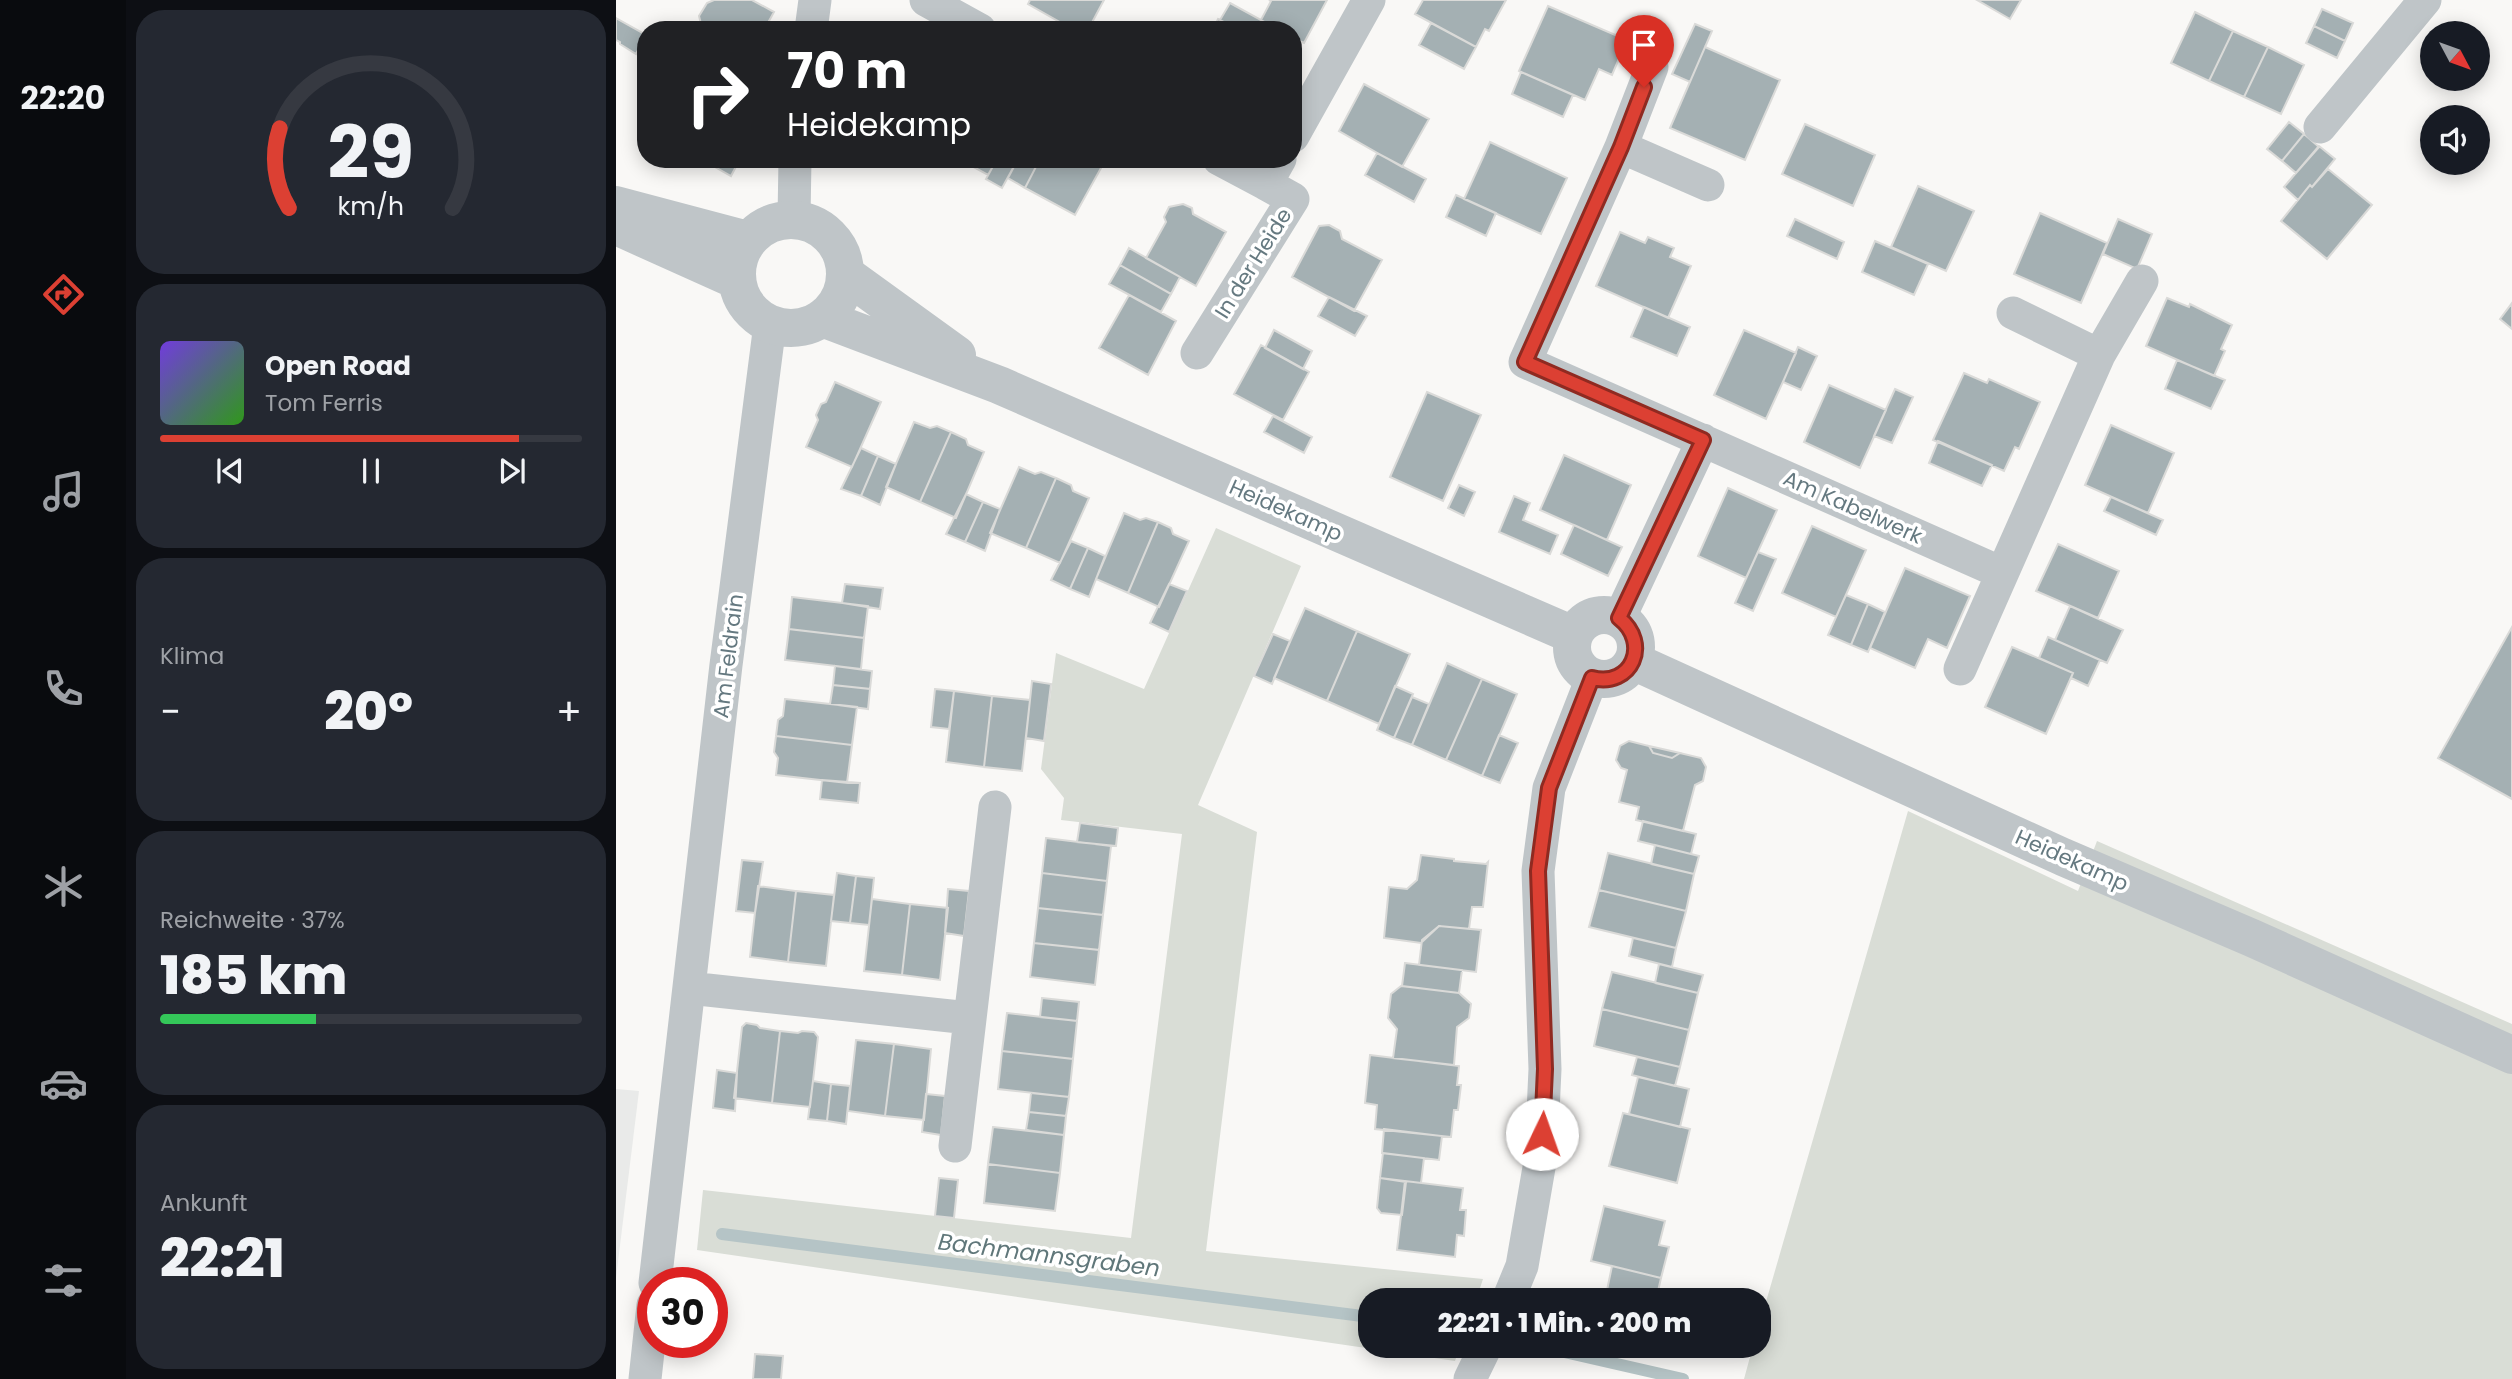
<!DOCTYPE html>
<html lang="de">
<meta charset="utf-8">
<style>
body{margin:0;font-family:Poppins,sans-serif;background:#242831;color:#f1f3f6;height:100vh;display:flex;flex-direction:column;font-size:26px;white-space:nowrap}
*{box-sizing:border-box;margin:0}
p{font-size:23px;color:#9ea1a6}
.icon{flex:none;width:38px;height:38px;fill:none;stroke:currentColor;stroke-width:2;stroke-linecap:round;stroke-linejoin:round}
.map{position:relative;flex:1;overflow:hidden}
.panel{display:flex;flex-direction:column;gap:10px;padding:10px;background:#0d0f14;width:490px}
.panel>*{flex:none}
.top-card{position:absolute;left:21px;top:21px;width:665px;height:147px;border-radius:28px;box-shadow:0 4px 18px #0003;background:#202124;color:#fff;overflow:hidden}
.needle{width:46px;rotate:131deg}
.buttons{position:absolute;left:1804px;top:21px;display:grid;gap:14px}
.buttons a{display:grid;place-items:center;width:70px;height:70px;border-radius:50%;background:#171b24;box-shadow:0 4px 18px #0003;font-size:35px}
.speed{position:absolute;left:21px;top:1267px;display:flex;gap:14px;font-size:35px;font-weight:700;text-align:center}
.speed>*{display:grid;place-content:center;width:91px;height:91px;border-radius:50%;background:#171b24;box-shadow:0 4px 18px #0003;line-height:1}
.speed .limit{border:10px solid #d22;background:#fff;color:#111}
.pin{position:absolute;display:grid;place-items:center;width:60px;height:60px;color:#fff;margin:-72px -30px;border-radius:50% 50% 50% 0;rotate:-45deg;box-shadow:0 0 7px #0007}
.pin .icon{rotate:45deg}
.me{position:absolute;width:77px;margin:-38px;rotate:3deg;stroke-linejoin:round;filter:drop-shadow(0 0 5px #0008)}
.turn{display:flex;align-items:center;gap:24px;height:147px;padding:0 35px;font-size:32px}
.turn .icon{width:91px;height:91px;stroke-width:2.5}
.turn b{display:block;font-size:49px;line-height:60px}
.big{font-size:52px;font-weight:800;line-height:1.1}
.panel .tile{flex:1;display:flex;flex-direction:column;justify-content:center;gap:10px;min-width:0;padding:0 24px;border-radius:28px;background:#242831}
.panel .dial{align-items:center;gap:0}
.dial svg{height:182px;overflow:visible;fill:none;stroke:#363941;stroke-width:7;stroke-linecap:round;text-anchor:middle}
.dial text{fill:#f1f3f6;stroke:none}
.song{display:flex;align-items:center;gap:21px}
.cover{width:84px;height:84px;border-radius:10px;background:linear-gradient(135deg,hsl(260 70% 55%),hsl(110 70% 35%))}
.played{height:7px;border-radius:4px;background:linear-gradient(90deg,#dc4033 85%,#363941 85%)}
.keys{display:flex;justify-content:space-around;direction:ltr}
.heat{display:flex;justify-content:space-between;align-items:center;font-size:38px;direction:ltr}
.charge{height:10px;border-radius:5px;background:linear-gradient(90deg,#34c759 37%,#363941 0)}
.trip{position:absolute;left:742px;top:1288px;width:413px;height:70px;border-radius:28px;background:#171b24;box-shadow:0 4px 18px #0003;font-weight:800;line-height:70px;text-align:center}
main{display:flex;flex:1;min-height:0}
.menu{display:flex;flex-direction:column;width:126px;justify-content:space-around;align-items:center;background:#090b0e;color:#9ea1a6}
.menu .icon{width:49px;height:49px}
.menu .on{color:#dc4033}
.menu b{font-size:32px;color:#f1f3f6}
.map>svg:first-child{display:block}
</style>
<main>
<nav class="menu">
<b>22:20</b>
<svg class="icon on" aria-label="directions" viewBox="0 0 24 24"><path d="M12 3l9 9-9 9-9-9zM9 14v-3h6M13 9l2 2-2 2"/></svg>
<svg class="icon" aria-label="music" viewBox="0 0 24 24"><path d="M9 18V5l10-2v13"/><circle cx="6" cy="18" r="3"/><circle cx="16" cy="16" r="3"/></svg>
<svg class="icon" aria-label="phone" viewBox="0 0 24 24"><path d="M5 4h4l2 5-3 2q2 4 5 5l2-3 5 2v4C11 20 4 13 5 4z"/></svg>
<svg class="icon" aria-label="climate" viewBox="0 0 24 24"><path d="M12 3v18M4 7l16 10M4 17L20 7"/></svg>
<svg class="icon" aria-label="car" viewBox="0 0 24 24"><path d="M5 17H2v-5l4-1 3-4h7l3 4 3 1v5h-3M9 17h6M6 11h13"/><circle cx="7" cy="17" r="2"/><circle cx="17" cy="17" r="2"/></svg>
<svg class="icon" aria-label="filters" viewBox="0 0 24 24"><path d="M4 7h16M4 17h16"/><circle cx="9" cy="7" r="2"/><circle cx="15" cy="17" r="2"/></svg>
</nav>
<section class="panel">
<div class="tile dial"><svg viewBox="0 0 100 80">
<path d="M14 69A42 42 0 1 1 86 69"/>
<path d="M14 69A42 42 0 0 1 10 34" stroke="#dc4033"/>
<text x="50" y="56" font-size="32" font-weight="700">29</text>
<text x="50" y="72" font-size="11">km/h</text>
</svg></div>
<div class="tile">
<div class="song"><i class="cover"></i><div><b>Open Road</b><p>Tom Ferris</p></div></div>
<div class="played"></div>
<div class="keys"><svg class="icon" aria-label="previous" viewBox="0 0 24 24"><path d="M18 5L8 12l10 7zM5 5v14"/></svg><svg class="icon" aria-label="pause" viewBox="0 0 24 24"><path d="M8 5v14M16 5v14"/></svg><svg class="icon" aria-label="next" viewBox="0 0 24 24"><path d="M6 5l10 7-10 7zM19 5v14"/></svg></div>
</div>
<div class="tile"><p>Klima</p>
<div class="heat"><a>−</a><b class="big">20°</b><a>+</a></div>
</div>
<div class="tile"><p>Reichweite · 37%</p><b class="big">185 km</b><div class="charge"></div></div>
<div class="tile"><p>Ankunft</p><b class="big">22:21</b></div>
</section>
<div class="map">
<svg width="1896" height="1379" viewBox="0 0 1896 1379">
<rect width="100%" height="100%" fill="#f9f8f6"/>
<path fill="#e9eae9" d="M0,1089l23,2 -23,187z"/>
<path fill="#d9ddd6" d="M600,528l85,38 -103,239 59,27 -51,419 277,28 -7,21h-106v46h90l-5,15 -758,-111 6,-60 428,48 51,-404 -121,-14 3,-22 -23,-29 15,-116 88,36z
M1292,811l170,80 19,-50 415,183v355h-768l9,-33h6v-20z"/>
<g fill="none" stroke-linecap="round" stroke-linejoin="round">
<path stroke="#b5c4c6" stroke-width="12" d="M106,1234l648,83
M922,1346l145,33"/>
</g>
<path fill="#a4b0b3" stroke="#dadad8" stroke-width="2" d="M98,0h38l22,12 -10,18h-66l3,-6 -2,-8 8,-13z
M414,0h74l-16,30h-14l-46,-26z
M653,0h58l-23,43 -11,-5v-8h-14l-18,-10 10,-19z
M807,0h83l-17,31 -4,-2 -9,18 -61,-33z
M1361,0h44l-11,19z
M614,3l49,27h-41l-18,-10z
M932,6l79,34 -15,35 -13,-6 -14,31 -66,-29z
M1706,9l31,14 -8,18 -31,-15z
M1579,12l38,19 -24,50 -38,-18z
M0,18l30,17 -10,19 -16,-10v-2l-4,-2z
M602,19l2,1 18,10h-25z
M815,23l45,24 -12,22 -45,-24z
M1079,24l17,7 -22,51 -18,-8z
M1698,26l31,15 -8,17 -31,-15z
M1617,31l35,16 -24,50 -35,-16z
M1089,47l75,33 -35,80 -75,-32z
M1652,47l36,18 -23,49 -37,-17z
M905,72l52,23 -10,22 -51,-23z
M748,84l65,35 -27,48 -63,-36z
M1673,122l15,12 -22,27 -15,-12z
M1189,124l70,31 -22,51 -71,-32z
M1688,134l15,13 -23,26 -14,-12z
M874,142l77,36 -26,56 -77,-35z
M1703,146l16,13 -23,28 -2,-2 -12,15 -14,-13z
M761,153l49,26 -12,23 -49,-27z
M85,159h39l-9,17z
M343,159h38l-9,16z
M381,159h21l-16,29 -16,-9z
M402,159h22l-15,29 -17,-10z
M424,159h66l-31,56 -50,-27z
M1712,169l44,36 -45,54 -46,-38 29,-36 2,2z
M1302,186l56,25 -28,60 -55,-24z
M840,195l40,18 -10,23 -40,-19z
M567,204l9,4 1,6 33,18 -30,54 -50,-28 20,-36 -2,-5 5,-10z
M1424,213l67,30 -26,60 -67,-29z
M1179,219l49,23 -7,17 -50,-23z
M1502,219l34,15 -15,35 -34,-15z
M713,225l11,6 2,8 40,21 -28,51 -62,-34 27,-51z
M1004,232l25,11 3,-6 26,11 -4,9 21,9 -23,52 -72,-32z
M1259,241l53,23 -14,31 -52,-23z
M513,248l51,29 -9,17 -51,-29z
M504,265l51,29 -10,18 -52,-28z
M513,295l47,26 -28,54 -49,-27z
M713,297l38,19 -12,20 -37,-20z
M1551,298l22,9 1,-3 42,21 -11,24 4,2 -11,25 -68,-30z
M1896,303v26l-12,-10z
M1028,307l46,20 -13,29 -46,-19z
M658,330l38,21 -9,18 -38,-21z
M1128,330l52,23 -30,66 -52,-24z
M645,345l48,27 -26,48 -49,-26z
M1182,347l19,9 -16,34 -18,-8z
M1561,360l48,20 -14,29 -46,-20z
M1348,373l23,10 2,-4 51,23 -21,47 -4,-2 -11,24 -71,-31z
M219,382l46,20 -29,65 -46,-20 12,-27 -2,-5 5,-11 5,-2z
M1213,385l57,25 -26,58 -56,-26z
M1279,389l18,8 -21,46 -18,-7z
M811,392l54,23 -38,86 -53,-24z
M657,416l39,21 -8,16 -40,-21z
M298,422l16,6 7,-2 14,6 -31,70 -34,-15z
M1495,425l63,28 -26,60 -63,-28z
M335,432l15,7 2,6 16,7 -28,66 -36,-16z
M1322,441l54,24 -10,21 -53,-23z
M245,448l17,8 -17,40 -20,-7z
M948,455l67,30 -24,55 -67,-30z
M262,456l18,8 -16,41 -19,-9z
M403,467l16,7 6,-2 15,6 -30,70 -36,-15z
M440,478l15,7 2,6 16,7 -29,65 -34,-15z
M843,485l16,7 -11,24 -16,-8z
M1112,488l49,22 -31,68 -48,-22z
M350,494l17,8 -18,40 -19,-8z
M898,496l16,7 -7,17 35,15 -8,19 -51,-22z
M1495,497l52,23 -7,15 -52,-24z
M367,502l17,7 -15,42 -20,-9z
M508,513l16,7 6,-2 12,4 -30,71 -32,-14z
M542,522l13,6 2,6 16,7 -30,66 -31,-14z
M958,525l48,22 -14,29 -47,-22z
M1196,526l54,24 -30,67 -54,-24z
M455,541l17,7 -18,41 -19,-9z
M1442,544l61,27 -21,47 -62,-27z
M472,548l17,8 -16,41 -19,-8z
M1142,552l18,7 -23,52 -18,-8z
M1289,568l65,28 -23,52 -19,-9 -13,29 -45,-20z
M229,584l38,4 -3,21 -38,-6z
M553,584l18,7 -18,41 -19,-9z
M1230,595l22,9 -17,41 -23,-10z
M176,597l76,9 -4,32 -75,-9z
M1252,604l17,8 -17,40 -17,-7z
M1454,606l53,24 -16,33 -52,-23z
M689,608l52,23 -30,70 -53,-23z
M1896,627v172l-74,-41z
M173,629l75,9 -3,31 -76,-9z
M741,631l53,23 -31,70 -52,-23z
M657,634l17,7 -18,43 -18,-8z
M1432,637l52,23 -12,26 -17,-8 2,-5 -34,-15z
M1396,647l61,26 -27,61 -61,-27z
M831,663l35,16 -36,81 -34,-15z
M219,666l37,5 -2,18 -37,-4z
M866,679l35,15 -35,82 -36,-16z
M416,681l19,3 -7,57 -18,-3z
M217,685l37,4 -2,20 -38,-5z
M779,686l18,8 -19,44 -17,-8z
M319,689l19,2 -5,38 -18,-2z
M338,691l38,5 -8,71 -38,-5z
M376,696l38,4 -8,71 -38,-4z
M796,697l17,7 -17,41 -18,-7z
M169,699l72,8 -5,38 -76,-9 2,-16 5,-4z
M883,735l19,8 -18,40 -18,-7z
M160,736l76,9 -5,38 -71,-8 2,-17 -4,-6z
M1013,741l20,5 4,7 19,5 8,-5 21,5 5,9 -3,14 -8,4 -12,46 -47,-11 3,-13 -20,-5 8,-32 -6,-2 -5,-8 4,-14z
M1033,746l31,7 -8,5 -19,-5z
M206,780l38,3 -2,20 -38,-4z
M1027,821l53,13 -5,20 -53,-13z
M464,823l38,5 -2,18 -39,-4z
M430,838l65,8 -4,35 -65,-8z
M1039,845l44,11 -5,18 -43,-10z
M992,853l86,21 -8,37 -87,-21z
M805,855l33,4v2l32,3 2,-2 -5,45h-11l-3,22 -30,-3 -18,17 -37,-5 5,-51 18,2 10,-9z
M126,860l21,2 -8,51 -19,-2z
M221,873l19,3 -6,47 -19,-2z
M426,873l65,8 -4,34 -65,-7z
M240,876l18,2 -5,47 -19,-2z
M142,886l38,5 -8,71 -38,-5z
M332,889l21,2 -5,45 -19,-3z
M983,890l87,21 -10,37 -87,-21z
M180,891l38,4 -8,71 -38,-4z
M256,899l38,5 -8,71 -38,-4z
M294,904l38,4 -8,72 -38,-5z
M422,908l65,7 -4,35 -65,-7z
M823,926l42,4 -5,42 -57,-7 3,-25z
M1017,938l43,10 -4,19 -43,-11z
M418,943l65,7 -4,35 -65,-8z
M789,963l57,7 -3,23 -57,-7z
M1043,964l44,11 -5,18 -43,-10z
M996,972l86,21 -9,37 -87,-21z
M785,986l58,7 12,11 -2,14 -12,9 -3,38 -61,-7 4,-29 -9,-11 3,-24z
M426,998l37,4 -2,19 -37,-4z
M986,1009l87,21 -9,37 -86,-21z
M391,1013l70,8 -4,38 -71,-8z
M130,1023l11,2 3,3 20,3 -8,72 -38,-5 8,-71z
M164,1031l18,2 4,-2 12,1 4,5 -8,70 -38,-4z
M240,1040l38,4 -9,72 -37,-5z
M278,1044l37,5 -7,71 -39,-4z
M386,1051l71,8 -4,38 -71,-8z
M754,1055l89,11 -2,19h4l-3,25h-4l-3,27 -76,-8 2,-24 -12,-2z
M1021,1057l43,10 -5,19 -43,-11z
M101,1070l20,3 -2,38 -22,-3z
M1022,1077l51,12 -9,38 -51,-13z
M197,1081l18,3 -4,37 -19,-2z
M215,1084l19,2 -4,38 -19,-3z
M415,1093l38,4 -3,19 -37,-4z
M310,1094l19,2 -4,39 -19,-3z
M413,1112l37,4 -2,19 -38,-5z
M1007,1113l67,16 -13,54 -68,-17z
M377,1127l71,8 -4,38 -72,-9z
M768,1129l58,7 -3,24 -57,-7z
M767,1153l41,5 -3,25 -41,-5z
M372,1164l72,9 -5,38 -71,-8z
M323,1178l19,2 -4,38 -19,-2z
M764,1178l26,4 -4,33 -21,-2 -4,-5z
M789,1181l58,7 -3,22h6l-2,26 -7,-1 -2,22 -58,-7z
M988,1206l61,15 -6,24 10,2 -8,31 -70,-17z
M996,1266l49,12 -5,22h-51z
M139,1354l28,2 -2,23h-28z"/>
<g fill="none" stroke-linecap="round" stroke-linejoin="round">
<path stroke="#bfc5c8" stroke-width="33" d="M310,0l54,30
M195,30l4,-30
M1036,67l-31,80 -96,215 477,211
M1704,127l105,-127
M677,136l76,-136
M1005,147l87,38
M603,159l47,25
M178,218l1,-59
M1397,313l86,42
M581,353l96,-154 -27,-15 14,-25
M1003,619l84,-179
M1344,669l139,-314 43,-74
M73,988l280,30
M339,1146l40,-339
M39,1283l71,-618 44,-341
M892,1300l14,-34 19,-110 4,-87 -7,-198 11,-83 43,-110
M29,1379l8,-74
M854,1379l16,-33"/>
<path stroke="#bfc5c8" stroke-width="38" d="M0,205l132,35
M121 274a54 54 0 1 1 108 0a54 54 0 1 1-108 0Z
M0,226l120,54
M229,274l112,81
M206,318l177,67 574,250
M956 647a32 32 0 1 1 64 0a32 32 0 1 1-64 0Z
M1017,661l430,196 189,81 260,117"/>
</g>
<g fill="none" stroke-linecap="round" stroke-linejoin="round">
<defs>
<path id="route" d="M926,1134l3,-65 -7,-198 11,-83 43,-110c40,10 59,-35 27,-60l84,-178 -178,-78 96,-215 23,-60"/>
</defs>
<use href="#route" stroke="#8f2a21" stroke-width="18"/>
<use href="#route" stroke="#dc4033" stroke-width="12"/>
</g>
<g text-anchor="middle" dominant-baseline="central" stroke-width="7" stroke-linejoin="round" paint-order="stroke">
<g font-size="21" fill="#657980" stroke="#fff">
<text transform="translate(637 263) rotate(-58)">In der Heide</text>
<text transform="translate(1237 507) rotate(24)">Am Kabelwerk</text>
<text transform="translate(670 510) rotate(24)">Heidekamp</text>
<text transform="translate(112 656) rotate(-83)">Am Feldrain</text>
<text transform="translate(1456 860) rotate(24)">Heidekamp</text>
</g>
<g font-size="23" font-style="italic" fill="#60777a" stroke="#fff">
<text transform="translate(433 1255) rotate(7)">Bachmannsgraben</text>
</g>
</g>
</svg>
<div class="buttons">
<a><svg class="needle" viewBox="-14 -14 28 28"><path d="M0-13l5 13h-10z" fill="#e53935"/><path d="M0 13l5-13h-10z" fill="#9ea1a6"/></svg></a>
<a><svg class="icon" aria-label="sound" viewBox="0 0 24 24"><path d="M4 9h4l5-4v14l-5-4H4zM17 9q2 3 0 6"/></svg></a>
</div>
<div class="speed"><div class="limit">30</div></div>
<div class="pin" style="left:1028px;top:87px;background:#d93025"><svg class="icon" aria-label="arrive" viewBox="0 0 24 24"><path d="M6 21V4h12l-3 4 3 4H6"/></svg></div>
<svg class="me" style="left:926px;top:1134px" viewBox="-20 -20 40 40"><circle r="19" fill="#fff"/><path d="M0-13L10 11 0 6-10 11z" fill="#dc4033"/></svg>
<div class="trip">22:21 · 1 Min. · 200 m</div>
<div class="top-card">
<div class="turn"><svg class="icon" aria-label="right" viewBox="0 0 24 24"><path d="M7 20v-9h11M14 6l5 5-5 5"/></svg><div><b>70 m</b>Heidekamp</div></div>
</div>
</div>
</main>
